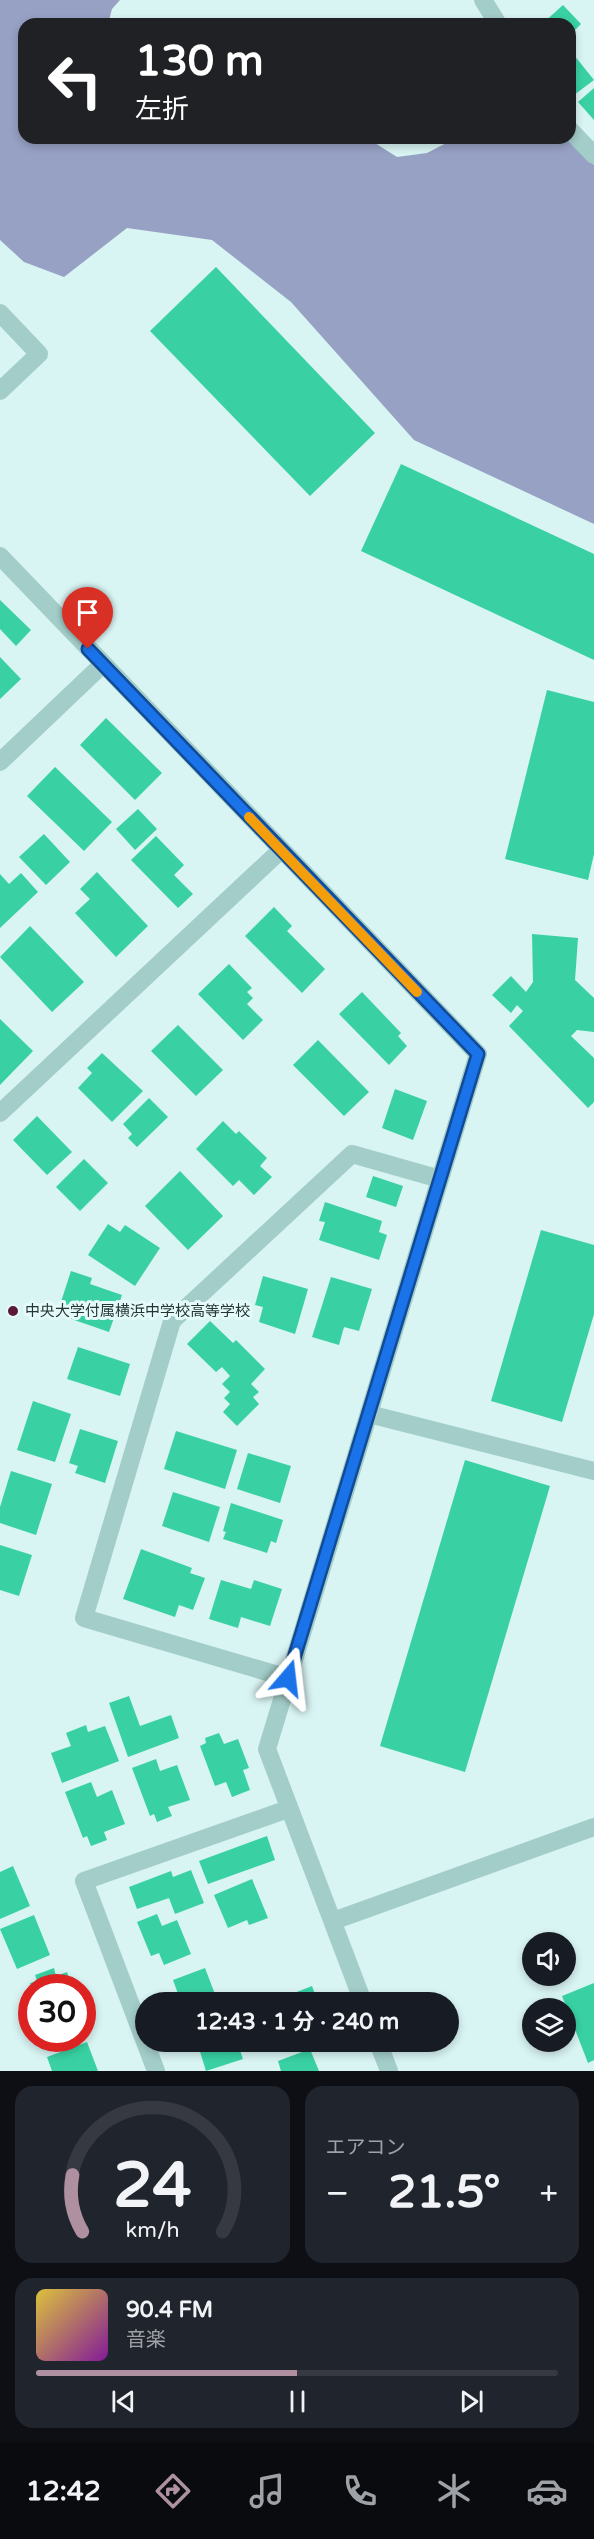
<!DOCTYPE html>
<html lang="ja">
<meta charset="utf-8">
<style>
body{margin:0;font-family:"Varela Round","Noto Sans JP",sans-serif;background:#20242c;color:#f1f3f6;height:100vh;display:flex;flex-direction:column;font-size:22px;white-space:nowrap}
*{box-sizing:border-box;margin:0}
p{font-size:20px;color:#9ea1a6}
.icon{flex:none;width:33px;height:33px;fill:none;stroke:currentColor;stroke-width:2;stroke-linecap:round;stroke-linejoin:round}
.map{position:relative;height:2071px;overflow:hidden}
.sheet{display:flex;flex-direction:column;gap:15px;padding:15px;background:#0d0f14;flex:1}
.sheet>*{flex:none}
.banner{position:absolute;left:18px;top:18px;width:558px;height:126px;border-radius:18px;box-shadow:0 3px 9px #0003;background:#202124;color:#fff;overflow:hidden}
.controls{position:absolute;left:522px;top:1932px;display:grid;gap:12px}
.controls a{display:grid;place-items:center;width:54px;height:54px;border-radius:50%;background:#171b24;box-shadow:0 3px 9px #0003;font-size:30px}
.speed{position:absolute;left:18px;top:1974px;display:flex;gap:12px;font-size:30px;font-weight:700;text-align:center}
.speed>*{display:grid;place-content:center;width:78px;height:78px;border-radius:50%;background:#171b24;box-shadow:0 3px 9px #0003;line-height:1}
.speed .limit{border:9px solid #d22;background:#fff;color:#111}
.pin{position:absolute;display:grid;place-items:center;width:51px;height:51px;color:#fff;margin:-62px -26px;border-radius:50% 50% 50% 0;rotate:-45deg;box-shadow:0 0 6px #0007}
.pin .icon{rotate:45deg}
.me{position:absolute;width:66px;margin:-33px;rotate:17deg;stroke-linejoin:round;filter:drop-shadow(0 0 4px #0008)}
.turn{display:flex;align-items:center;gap:21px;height:126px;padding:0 18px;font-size:27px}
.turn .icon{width:78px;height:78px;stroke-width:2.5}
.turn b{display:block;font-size:42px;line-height:51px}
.big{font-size:45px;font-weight:700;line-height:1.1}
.sheet .card{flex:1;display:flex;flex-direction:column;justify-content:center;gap:9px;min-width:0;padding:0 21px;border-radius:18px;background:#20242c}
.sheet .dial{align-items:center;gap:0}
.dial svg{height:156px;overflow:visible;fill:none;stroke:#363941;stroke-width:7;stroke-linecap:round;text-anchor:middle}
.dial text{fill:#f1f3f6;stroke:none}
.song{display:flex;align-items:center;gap:18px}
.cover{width:72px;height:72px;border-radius:9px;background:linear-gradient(135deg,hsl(50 70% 55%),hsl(290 70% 35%))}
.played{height:6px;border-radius:3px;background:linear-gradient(90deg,#ae90a1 50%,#363941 50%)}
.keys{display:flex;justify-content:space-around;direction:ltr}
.heat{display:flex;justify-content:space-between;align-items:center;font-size:33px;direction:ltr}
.sheet .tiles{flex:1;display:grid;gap:15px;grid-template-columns:1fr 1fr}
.card:last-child{grid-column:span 2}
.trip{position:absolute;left:135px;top:1992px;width:324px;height:60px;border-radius:30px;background:#171b24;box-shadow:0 3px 9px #0003;font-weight:700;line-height:60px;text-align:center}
.tab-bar{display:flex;height:96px;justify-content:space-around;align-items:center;background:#090b0e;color:#9ea1a6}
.tab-bar .icon{width:42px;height:42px}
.tab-bar .on{color:#ae90a1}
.tab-bar b{font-size:27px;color:#f1f3f6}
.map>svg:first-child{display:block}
</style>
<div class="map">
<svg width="594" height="2071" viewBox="0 0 594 2071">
<rect width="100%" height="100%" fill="#d8f4f3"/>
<path fill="#97a1c4" d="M0,0h120l-8,9 -4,15h-84v114h343l30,19 30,-4 29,-15h112l26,27v359l-180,-84 -123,-138 -79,-62 -85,-12 -63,49 -40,-15 -24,-22z"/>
<path fill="#39d1a3" d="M563,5l18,19 -11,11v-11h-28z
M570,50l24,30 -20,15 -4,-2z
M594,88v32l-16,-18z
M216,267l159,166 -65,63 -160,-165z
M401,464l193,90v106l-233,-109z
M0,600l31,30 -15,16 -16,-17z
M0,657l21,22 -21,20z
M547,690l47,12v152l-6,26 -83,-21z
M106,718l56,55 -27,27 -55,-55z
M55,767l57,55 -28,29 -57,-55z
M138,809l19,20 -22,21 -19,-21z
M44,834l26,28 -24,23 -27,-28z
M156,836l28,29 -10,10 19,19 -15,14 -47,-48z
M97,872l51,54 -32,31 -41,-44 15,-14 -10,-10z
M21,873l17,19 -38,36v-54l9,10z
M274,907l18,19 -5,5 38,38 -23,24 -57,-57z
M30,926l54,56 -32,30 -52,-55z
M532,934l46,4 -3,42 19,18v34l-17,-2 -6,6 23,22v44l-6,6 -79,-82 14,-15 -6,-6 -6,8 -19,-18 19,-19 15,16 7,-10z
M229,964l23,24 -5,4 6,6 -6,6 16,16 -20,20 -45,-46z
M362,992l39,41 -3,3 9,10 -18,19 -50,-51z
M0,1019l33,32 -33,34z
M178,1025l45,45 -27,26 -45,-45z
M318,1040l51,52 -25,24 -51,-51z
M102,1053l41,38 -31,31 -34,-34 14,-15 -5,-5z
M395,1089l32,12 -14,39 -31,-12z
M149,1098l19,19 -31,30 -9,-9 4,-4 -9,-10z
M37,1116l35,36 -25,23 -34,-35z
M223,1121l13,13 3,-3 28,27 -7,8 12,11 -18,18 -15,-15 -6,6 -37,-37z
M84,1159l24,24 -28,28 -24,-24z
M180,1171l43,45 -35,34 -43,-44z
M373,1176l30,10 -7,21 -30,-10z
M325,1202l57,19 -3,11 8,3 -8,25 -60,-20 6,-18 -6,-1z
M108,1224l12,8 5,-7 35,23 -25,38 -47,-31z
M541,1230l53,15v69l-32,108 -71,-21z
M71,1271l21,7 -2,6 32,11 -13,37 -52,-18z
M263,1276l45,13 -13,45 -36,-12 4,-15 -8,-2z
M331,1277l41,12 -13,42 -15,-4 -5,18 -27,-8z
M210,1321l23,22 3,-3 29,29 -14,15 8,8 -6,5 6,7 -22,22 -14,-14 7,-8 -6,-6 6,-6 -8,-8 8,-8 -8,-9 -6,5 -29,-28z
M78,1347l52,17 -10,32 -53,-17z
M33,1401l38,13 -16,48 -38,-12z
M80,1429l38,12 -13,42 -30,-10 3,-7 -9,-3z
M176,1431l61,19 -12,39 -61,-20z
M248,1453l43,13 -11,37 -43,-14z
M465,1460l85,26 -85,286 -85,-26z
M11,1471l41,13 -16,51 -36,-12v-16z
M173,1492l47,15 -11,35 -47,-16z
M231,1503l52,17 -7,23 -5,-2 -4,12 -44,-14 3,-7 -3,-1z
M0,1545l32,10 -13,41 -19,-6z
M141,1549l51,19 -2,5 15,5 -12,32 -14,-5 -4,12 -52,-18z
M221,1580l30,9 3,-9 28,9 -12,37 -29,-9 -3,11 -29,-9z
M129,1696l11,30 31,-11 8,23 -51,19 -19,-54z
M86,1725l2,7 17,-6 14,35 -57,22 -11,-30 20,-7 -5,-13z
M219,1733l5,11 14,-5 11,29 -6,2 7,20 -18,7 -6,-15 -11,4 -15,-40 6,-3 -1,-5z
M156,1759l4,12 17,-6 13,35 -22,7 4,9 -15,6 -3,-8 -4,2 -18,-48z
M91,1782l6,15 15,-7 13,34 -21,8 3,8 -16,6 -4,-10 -4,2 -18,-46z
M267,1836l8,24 -67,24 -9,-23z
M13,1866l17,40 -30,13v-47z
M191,1870l13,33 -29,11 -6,-16 -32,11 -8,-22 42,-16 2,6z
M252,1879l16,39 -19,7 -2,-5 -19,8 -14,-33z
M157,1914l5,12 15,-6 14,34 -27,11 -5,-12 -8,3 -14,-34z
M34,1915l16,40 -33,14 -17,-40z
M54,1968l2,8 11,-4 5,13 -5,3h-35l-2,-5 7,-2 -2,-6z
M205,1968l13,34h-37l-8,-22z
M594,1983v77l-6,3 -26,-67z
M312,1986l6,16h-47z
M87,2042l11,29h-46l-5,-14z
M197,2042h40l6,17 -37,12z
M310,2049l9,22h-38l-3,-10z"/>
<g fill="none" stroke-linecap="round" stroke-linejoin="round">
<path stroke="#a3cdc9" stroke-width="18" d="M483,0l15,24
M570,130l24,25
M369,1414l225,57"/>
<path stroke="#a3cdc9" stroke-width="18" d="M0,313l39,41 -39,37
M0,556l478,498 -211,695 96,253
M0,762l103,-98
M0,1113l281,-263
M288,1678l-204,-60 88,-297 180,-167 88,25
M333,1921l261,-94
M378,2042l11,29
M156,2071l-72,-190 204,-72"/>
</g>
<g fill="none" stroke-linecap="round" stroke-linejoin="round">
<defs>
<path id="route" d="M88,649l390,405 -190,624"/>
</defs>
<use href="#route" stroke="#114b97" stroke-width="15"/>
<use href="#route" stroke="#1a73e8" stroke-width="10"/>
<path stroke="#f59e0b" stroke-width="10" d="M249,817l168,175"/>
</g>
<circle fill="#5c1839" stroke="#e5fbfb" stroke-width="2" cx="13" cy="1311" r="6"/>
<g text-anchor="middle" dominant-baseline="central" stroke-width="6" stroke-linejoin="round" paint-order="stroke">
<g font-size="15" fill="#263733" stroke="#e5fbfb" text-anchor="start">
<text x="25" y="1311">中央大学付属横浜中学校高等学校</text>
</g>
</g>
</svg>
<div class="controls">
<a><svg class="icon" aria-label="sound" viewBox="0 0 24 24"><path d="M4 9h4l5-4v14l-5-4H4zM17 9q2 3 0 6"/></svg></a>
<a><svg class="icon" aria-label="layers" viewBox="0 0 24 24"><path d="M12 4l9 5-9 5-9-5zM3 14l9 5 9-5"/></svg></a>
</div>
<div class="speed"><div class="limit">30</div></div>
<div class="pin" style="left:88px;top:649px;background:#d93025"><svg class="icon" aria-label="arrive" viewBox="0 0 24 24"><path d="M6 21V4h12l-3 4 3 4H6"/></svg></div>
<svg class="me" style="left:288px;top:1678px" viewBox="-20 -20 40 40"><path d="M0-17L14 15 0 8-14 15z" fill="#1a73e8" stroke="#fff" stroke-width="4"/></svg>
<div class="trip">12:43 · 1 分 · 240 m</div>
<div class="banner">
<div class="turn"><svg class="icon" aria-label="left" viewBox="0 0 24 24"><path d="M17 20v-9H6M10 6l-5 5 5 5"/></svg><div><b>130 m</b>左折</div></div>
</div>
</div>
<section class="sheet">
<div class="tiles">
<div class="card dial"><svg viewBox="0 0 100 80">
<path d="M14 69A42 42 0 1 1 86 69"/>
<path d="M14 69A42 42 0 0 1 9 40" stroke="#ae90a1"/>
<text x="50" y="56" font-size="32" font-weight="700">24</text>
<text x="50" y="72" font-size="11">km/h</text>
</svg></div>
<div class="card"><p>エアコン</p>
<div class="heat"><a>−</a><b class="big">21.5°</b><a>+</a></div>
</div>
<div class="card">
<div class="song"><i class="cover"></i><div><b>90.4 FM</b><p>音楽</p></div></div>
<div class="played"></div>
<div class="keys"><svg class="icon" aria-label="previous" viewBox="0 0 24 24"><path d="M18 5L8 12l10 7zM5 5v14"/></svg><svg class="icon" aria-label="pause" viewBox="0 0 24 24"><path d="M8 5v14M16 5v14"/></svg><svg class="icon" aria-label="next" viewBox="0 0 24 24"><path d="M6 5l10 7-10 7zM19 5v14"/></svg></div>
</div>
</div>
</section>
<nav class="tab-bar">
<b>12:42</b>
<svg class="icon on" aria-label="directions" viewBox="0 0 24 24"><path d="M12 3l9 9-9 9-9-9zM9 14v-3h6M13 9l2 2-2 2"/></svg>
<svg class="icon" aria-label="music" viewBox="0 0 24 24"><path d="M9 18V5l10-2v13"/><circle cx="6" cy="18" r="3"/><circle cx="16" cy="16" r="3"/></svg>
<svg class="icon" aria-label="phone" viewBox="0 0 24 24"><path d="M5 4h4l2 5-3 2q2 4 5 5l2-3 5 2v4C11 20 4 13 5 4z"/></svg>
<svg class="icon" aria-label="climate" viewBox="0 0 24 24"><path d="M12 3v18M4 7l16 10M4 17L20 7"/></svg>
<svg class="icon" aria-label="car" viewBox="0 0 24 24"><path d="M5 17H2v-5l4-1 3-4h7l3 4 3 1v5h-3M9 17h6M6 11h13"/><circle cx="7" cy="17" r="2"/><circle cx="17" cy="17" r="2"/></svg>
</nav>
